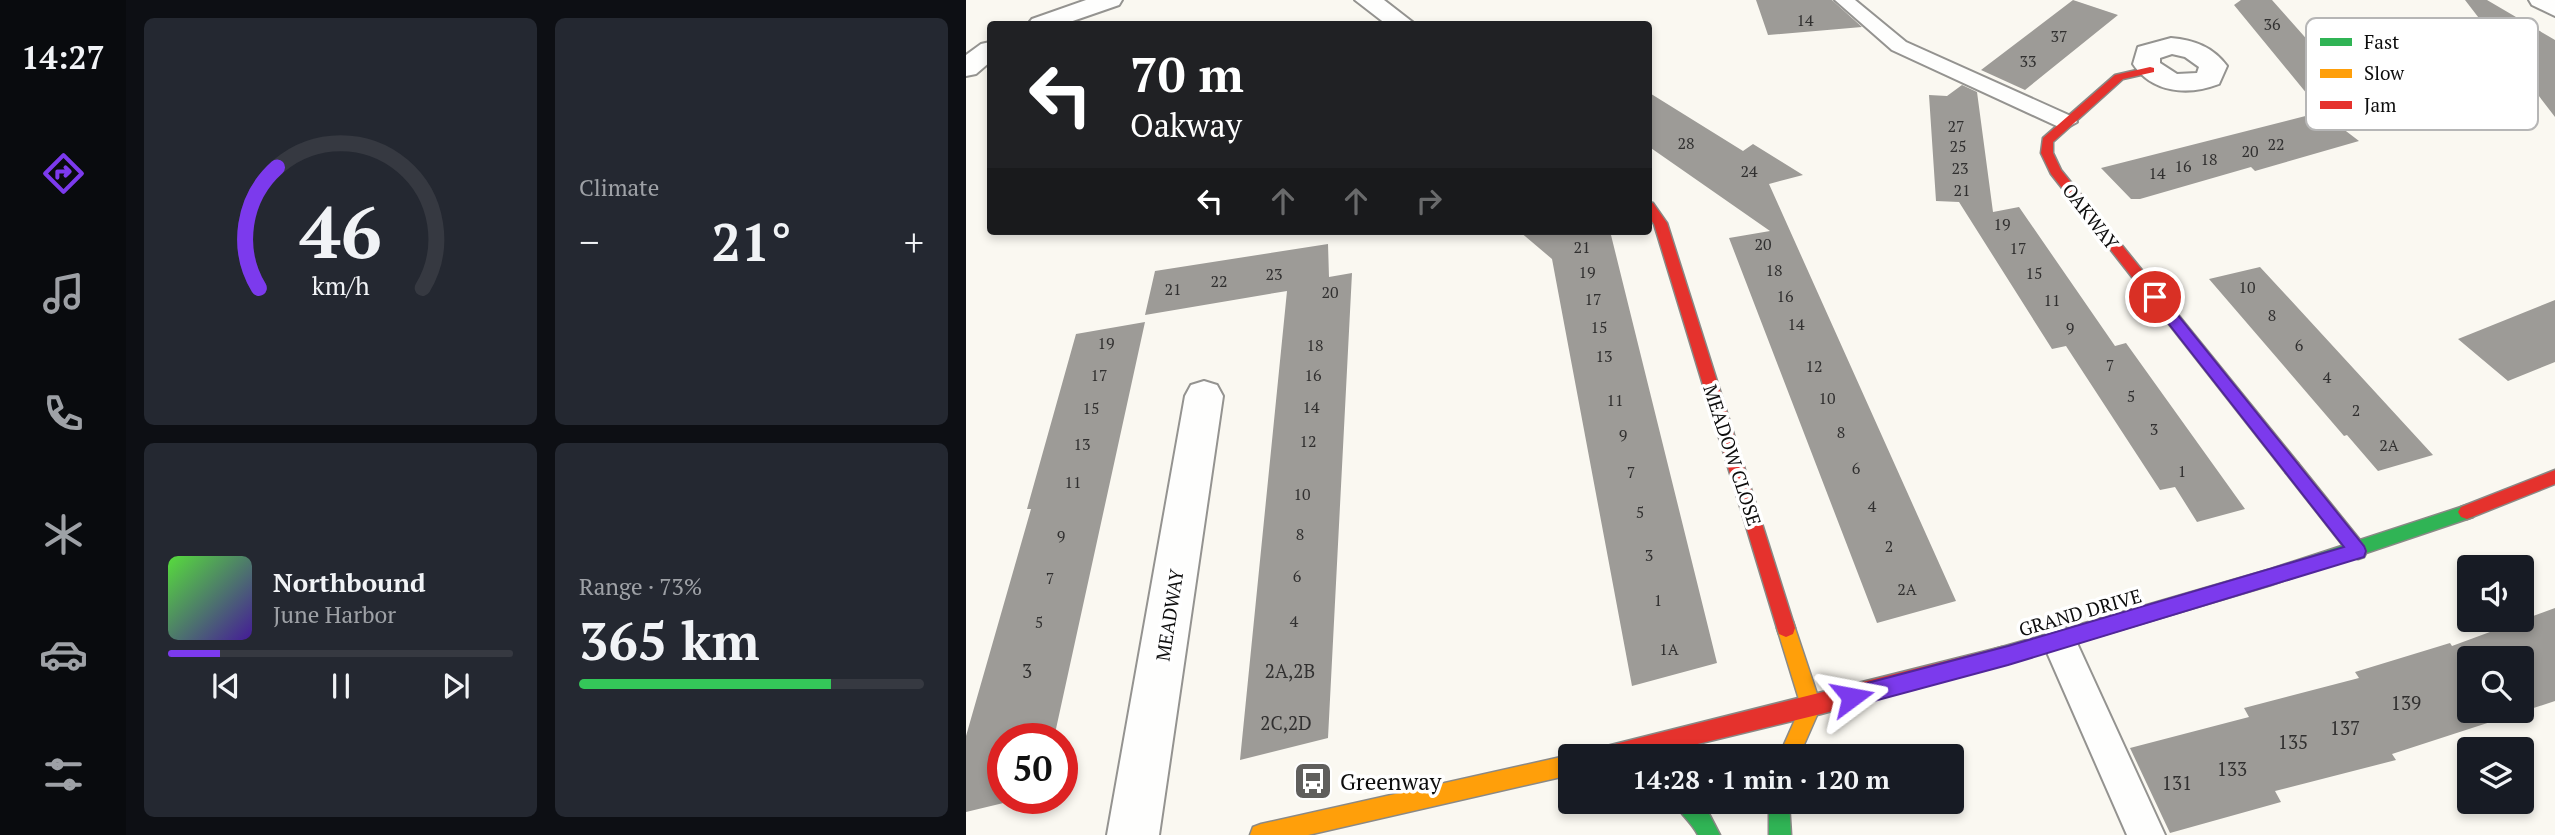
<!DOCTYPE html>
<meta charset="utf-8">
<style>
body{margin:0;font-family:"PT Serif",serif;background:#242831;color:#f1f3f6;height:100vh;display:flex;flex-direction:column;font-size:26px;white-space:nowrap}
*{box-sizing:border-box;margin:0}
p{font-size:23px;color:#9ea1a6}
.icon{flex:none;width:38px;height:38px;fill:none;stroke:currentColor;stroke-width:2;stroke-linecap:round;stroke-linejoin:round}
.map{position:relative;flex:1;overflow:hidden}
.sheet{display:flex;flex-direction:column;gap:18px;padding:18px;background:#0d0f14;width:840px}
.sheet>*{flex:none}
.top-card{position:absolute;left:21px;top:21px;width:665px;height:214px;border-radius:7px;box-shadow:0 4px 10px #0003;background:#202124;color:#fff;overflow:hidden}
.controls{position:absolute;left:1491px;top:555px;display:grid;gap:14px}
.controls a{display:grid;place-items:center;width:77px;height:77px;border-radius:7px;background:#171b24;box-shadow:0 4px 10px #0003;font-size:35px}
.speed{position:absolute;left:21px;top:723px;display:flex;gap:14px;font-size:35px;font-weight:700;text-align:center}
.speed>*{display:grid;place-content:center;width:91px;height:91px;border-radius:50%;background:#171b24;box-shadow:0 4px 10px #0003;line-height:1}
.speed .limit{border:10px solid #d22;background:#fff;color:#111}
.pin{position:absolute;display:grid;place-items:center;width:60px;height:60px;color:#fff;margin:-30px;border:4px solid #fff;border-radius:50%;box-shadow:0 2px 7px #0007}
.me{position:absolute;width:77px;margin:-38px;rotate:77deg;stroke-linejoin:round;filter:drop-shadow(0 0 5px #0008)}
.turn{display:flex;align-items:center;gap:24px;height:147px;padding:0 28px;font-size:32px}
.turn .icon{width:91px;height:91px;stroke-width:2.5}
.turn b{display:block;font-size:49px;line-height:60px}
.lanes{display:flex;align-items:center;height:66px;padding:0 28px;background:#0003;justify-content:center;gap:35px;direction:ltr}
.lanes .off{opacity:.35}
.big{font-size:52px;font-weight:700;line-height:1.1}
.sheet .card{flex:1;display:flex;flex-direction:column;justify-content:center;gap:10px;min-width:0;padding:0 24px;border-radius:10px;background:#242831}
.sheet .dial{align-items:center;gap:0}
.dial svg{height:182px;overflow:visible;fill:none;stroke:#363941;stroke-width:7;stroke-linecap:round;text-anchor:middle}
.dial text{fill:#f1f3f6;stroke:none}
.song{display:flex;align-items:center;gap:21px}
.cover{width:84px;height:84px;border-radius:10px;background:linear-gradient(135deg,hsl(110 70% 55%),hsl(260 70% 35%))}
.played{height:7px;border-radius:4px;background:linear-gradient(90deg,#7c3aed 15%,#363941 15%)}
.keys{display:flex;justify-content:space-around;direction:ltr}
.heat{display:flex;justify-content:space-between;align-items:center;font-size:38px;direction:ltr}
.charge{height:10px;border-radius:5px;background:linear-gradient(90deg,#34c759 73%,#363941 0)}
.sheet .tiles{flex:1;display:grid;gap:18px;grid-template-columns:repeat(2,1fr)}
.trip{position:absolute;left:592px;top:744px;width:406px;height:70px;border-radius:7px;background:#171b24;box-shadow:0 4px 10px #0003;font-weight:700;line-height:70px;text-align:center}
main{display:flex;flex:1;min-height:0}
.tab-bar{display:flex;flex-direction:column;width:126px;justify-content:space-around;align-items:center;background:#090b0e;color:#9ea1a6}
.tab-bar .icon{width:49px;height:49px}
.tab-bar .selected{color:#7c3aed}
.tab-bar b{font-size:32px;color:#f1f3f6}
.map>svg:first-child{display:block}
</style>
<main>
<nav class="tab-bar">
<b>14:27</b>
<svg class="icon selected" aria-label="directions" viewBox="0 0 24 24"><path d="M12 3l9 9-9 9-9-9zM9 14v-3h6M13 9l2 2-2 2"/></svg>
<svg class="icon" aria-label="music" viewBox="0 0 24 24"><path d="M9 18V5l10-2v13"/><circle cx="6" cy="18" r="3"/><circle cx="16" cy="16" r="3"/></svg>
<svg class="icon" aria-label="phone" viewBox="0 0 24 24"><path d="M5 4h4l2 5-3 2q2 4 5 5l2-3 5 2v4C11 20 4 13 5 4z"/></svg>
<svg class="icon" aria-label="climate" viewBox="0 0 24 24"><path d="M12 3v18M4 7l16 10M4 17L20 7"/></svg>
<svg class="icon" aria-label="car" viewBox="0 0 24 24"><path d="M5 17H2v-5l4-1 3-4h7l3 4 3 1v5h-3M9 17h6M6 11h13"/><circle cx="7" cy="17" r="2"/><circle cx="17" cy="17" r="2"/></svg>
<svg class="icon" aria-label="filters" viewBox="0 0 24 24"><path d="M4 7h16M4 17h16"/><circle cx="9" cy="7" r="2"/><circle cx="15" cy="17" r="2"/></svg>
</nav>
<section class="sheet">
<div class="tiles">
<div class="card dial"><svg viewBox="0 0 100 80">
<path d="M14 69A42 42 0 1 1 86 69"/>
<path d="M14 69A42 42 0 0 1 22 16" stroke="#7c3aed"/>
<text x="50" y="56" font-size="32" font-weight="700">46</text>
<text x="50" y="72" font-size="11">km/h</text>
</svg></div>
<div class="card"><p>Climate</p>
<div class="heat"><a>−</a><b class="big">21°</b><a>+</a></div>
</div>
<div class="card">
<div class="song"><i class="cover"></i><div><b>Northbound</b><p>June Harbor</p></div></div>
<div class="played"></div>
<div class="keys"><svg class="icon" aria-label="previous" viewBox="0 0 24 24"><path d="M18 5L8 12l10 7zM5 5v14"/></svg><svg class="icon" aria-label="pause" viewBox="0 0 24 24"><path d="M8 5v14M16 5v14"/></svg><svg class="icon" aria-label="next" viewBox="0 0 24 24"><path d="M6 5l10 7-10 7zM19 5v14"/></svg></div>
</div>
<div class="card"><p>Range · 73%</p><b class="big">365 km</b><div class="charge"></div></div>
</div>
</section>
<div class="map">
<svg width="1589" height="835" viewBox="0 0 1589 835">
<rect width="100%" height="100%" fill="#faf8f1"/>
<path fill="#9d9b97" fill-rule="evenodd" d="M790,0h76l30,27 -94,8z
M1107,0l45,15 -93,75 -44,-20z
M1275,0h31l86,97 -46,3 -78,-95z
M1499,0h22l68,40v77z
M996,85l15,7 16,120 26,-5 96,139 11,-3 119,166 -48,13 -22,-35 -15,3 -94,-144 -14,3 -93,-147 -23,-1 -7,-106 18,1z
M682,92l95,59 10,-7 50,31 -34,9 187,417 -79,22 -148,-385 41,-7 -122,-85z
M1355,112l38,29 -104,30 -4,-4 -111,32h-9l-30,-31z
M553,231h91l107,432 -85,23 -80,-427z
M362,244l1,33 23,-4 -24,465 -88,22 47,-469 -142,24 10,-44z
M1294,267l25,27 148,161 -55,16 -31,-36 -3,1 -135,-157z
M1589,300v62l-47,19 -50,-42z
M179,322l-91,416h-51v60h21l-58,14v-76l65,-227h-4l49,-175z
M1589,608v93l-163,53 4,6 -121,31 6,11 -111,31 -40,-85 119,-31 -5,-9 115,-30 -4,-6 95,-29 2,3zM1503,658h53v52h-53z"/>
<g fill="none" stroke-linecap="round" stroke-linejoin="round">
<defs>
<path id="lane" d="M869,0h20l51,42 167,75 4,5 -11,6 -7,-1 -167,-77z
M1093,625l12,5 94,205h-38l-85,-194 5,-11z"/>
<path id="street" d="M120,0h36l-3,5 -55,19h-36l4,-5z
M389,0h29l31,24h-29z
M1563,0h26v16l-23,-11z
M1205,38c23,2 42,9 56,28l-8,18c-31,12 -67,9 -86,-20l5,-17zM1206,54l13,3 14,10 -2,6 -20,1 -17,-11v-5z
M24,42v20l-14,12 -10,2v-21l15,-11z
M238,381l13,4 6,11 -64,439h-52l78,-439 6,-11z"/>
<path id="fast" d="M1501,505l6,2 3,5 -3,5 -202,68 -269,80 -7,-2 -2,-7 2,-7 7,-2 269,-78z
M709,802h26l4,4 15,29h-22c-7,-14 -19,-21 -23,-33z
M803,802h20l2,33h-22z"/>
<path id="slow" d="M1326,461l6,2 66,82 3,6 -3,6 -6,2 -6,-2 -66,-84 -2,-5 2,-5z
M820,619l7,3 28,84 -22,50h-20l22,-50 -24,-78 2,-6z
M604,755l3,1h-3v19l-262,60h-58l3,-8 8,-3z"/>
<path id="jam" d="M1184,67l4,1v4l-31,7 -70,63v11l8,17 237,293 2,5 -2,5 -6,2 -6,-2 -235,-299 -10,-21 2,-15 72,-63z
M682,202l5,1 14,20 128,405 -2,6 -7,3 -7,-3 -2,-6 -123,-404 -6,-8z
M1589,470v14l-88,35 -6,-2 -3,-5 3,-5z
M1036,647l7,2 2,7 -2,7 -7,2 -181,49 -173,42h-51l3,-7 7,-3z"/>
</defs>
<use href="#lane" stroke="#949390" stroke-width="4"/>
<use href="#street" stroke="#949390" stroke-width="4"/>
<use href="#fast" stroke="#8a8986" stroke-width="3"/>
<use href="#slow" stroke="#8a8986" stroke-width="3"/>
<use href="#jam" stroke="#8a8986" stroke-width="3"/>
<use href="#lane" fill="#fefefd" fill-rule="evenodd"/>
<use href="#street" fill="#fefefd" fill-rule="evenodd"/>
<use href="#fast" fill="#30b455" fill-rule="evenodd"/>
<use href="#slow" fill="#ff9f0a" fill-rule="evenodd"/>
<use href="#jam" fill="#e5322d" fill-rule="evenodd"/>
</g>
<path fill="#7c3aed" stroke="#51269a" stroke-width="2" d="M1189,292l5,1 204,253 2,5 -2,6 -356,108 -156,42 -7,-3 -3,-7 3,-7 7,-3 156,-41 336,-99 -194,-247 -2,-3z"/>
<defs>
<symbol id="bus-square" viewBox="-11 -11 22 22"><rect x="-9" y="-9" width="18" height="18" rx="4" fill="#605f5d" stroke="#fff"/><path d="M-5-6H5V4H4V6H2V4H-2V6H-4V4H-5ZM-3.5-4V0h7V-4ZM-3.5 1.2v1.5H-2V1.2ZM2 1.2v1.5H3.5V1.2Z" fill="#fff"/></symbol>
</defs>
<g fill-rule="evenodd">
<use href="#bus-square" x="325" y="759" width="44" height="44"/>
</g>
<g text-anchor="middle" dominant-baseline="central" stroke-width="7" stroke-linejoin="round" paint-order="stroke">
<g font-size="16" fill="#313030">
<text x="839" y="20">14</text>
<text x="1306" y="24">36</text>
<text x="1093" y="36">37</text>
<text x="1062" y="61">33</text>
<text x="990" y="126">27</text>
<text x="720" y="143">28</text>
<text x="1310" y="144">22</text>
<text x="992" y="146">25</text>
<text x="1284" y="151">20</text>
<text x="1243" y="159">18</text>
<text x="1217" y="166">16</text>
<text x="994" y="168">23</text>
<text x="783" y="171">24</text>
<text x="1191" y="173">14</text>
<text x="996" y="190">21</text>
<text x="1036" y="224">19</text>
<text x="797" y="244">20</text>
<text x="616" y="247">21</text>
<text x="1052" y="248">17</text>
<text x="808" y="270">18</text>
<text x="621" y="272">19</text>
<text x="1068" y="273">15</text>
<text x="308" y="274">23</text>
<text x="253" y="281">22</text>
<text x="1281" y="287">10</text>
<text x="207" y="289">21</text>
<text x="364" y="292">20</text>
<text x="819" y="296">16</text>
<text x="627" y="299">17</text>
<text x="1086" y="300">11</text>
<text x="1306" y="315">8</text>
<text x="830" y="324">14</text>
<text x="633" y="327">15</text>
<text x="1104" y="328">9</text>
<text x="140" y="343">19</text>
<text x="349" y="345">18</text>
<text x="1333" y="345">6</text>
<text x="638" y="356">13</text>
<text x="1144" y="365">7</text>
<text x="848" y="366">12</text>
<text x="133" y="375">17</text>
<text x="347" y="375">16</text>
<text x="1361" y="377">4</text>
<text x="1165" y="396">5</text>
<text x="861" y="398">10</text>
<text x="649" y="400">11</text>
<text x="345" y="407">14</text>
<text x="125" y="408">15</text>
<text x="1390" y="410">2</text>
<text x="1188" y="429">3</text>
<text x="875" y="432">8</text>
<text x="657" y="435">9</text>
<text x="342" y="441">12</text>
<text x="116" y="444">13</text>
<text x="1423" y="445">2A</text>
<text x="890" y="468">6</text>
<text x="1216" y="471">1</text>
<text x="665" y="472">7</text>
<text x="107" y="482">11</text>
<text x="336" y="494">10</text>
<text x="906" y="506">4</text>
<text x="674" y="512">5</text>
<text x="334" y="534">8</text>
<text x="95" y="536">9</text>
<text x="923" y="546">2</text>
<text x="683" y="555">3</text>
<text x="331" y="576">6</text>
<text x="84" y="578">7</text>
<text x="941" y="589">2A</text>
<text x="692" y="600">1</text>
<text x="328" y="621">4</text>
<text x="73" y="622">5</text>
<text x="703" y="649">1A</text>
</g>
<g font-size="19" fill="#0d0d0d" stroke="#fff">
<text transform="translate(1125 216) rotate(52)">OAKWAY</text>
<text transform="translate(767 455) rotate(72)">MEADOW CLOSE</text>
<text transform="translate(1114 612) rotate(-16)">GRAND DRIVE</text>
<text transform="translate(203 615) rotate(-81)">MEADWAY</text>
</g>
<g font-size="19" fill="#313030">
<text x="61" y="670">3</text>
<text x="324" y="670">2A,2B</text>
<text x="1440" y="702">139</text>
<text x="320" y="722">2C,2D</text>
<text x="1379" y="727">137</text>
<text x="1327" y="741">135</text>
<text x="1266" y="768">133</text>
<text x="1211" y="782">131</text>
</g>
<g font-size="23" fill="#0d0d0d" stroke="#fff" text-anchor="start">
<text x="374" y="781">Greenway</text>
</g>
</g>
<rect x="1340" y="18" width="232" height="112" rx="10" fill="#fff" stroke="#b6b6b6" stroke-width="2"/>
<rect x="1354" y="38" width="32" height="8" fill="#30b455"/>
<rect x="1354" y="69" width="32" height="9" fill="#ff9f0a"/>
<rect x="1354" y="101" width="32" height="8" fill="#e5322d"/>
<g font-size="19" fill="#0d0d0d">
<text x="1398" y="49">Fast</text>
<text x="1398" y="80">Slow</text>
<text x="1398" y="112">Jam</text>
</g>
</svg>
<div class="controls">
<a><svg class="icon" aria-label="sound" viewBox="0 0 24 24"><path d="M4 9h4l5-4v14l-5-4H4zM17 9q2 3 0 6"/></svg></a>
<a><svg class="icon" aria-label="search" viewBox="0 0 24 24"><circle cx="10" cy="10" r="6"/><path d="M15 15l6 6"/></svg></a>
<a><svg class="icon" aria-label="layers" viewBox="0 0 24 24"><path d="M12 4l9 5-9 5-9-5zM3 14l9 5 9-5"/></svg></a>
</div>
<div class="speed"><div class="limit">50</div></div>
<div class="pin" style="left:1189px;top:297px;background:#d93025"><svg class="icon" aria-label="arrive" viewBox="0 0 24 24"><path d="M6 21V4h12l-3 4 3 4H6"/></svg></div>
<svg class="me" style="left:886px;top:697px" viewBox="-20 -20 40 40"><path d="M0-17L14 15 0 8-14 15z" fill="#7c3aed" stroke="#fff" stroke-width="4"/></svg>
<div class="trip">14:28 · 1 min · 120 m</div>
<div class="top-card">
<div class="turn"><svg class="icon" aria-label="left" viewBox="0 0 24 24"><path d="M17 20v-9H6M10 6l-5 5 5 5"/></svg><div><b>70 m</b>Oakway</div></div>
<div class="lanes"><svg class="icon" aria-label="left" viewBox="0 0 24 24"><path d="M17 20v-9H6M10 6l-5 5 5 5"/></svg><svg class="icon off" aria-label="ahead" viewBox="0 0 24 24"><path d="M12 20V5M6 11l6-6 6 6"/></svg><svg class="icon off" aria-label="ahead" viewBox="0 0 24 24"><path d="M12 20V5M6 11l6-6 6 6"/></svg><svg class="icon off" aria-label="right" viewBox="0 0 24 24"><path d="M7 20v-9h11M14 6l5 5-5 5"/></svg></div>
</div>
</div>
</main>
